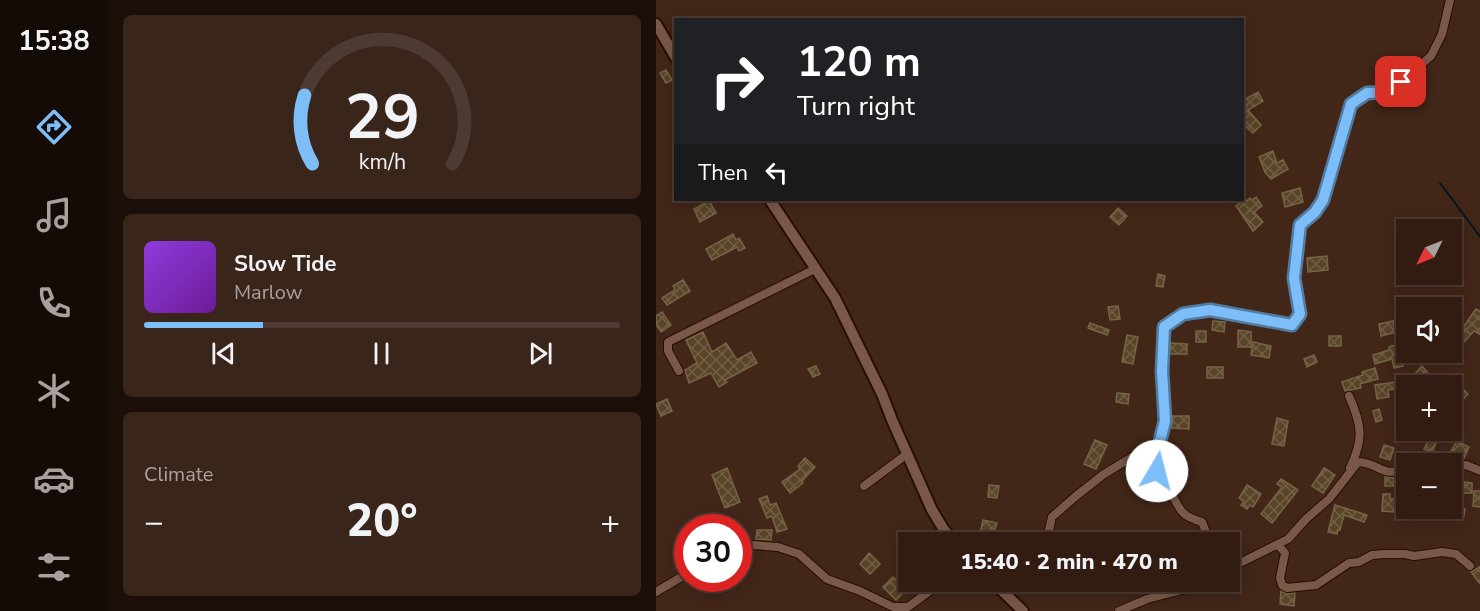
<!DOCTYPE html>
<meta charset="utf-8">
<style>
body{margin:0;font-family:"Nunito Sans",sans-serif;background:#3a251b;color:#f1f3f6;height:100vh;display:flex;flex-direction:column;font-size:22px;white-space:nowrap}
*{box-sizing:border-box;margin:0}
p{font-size:20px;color:#a8a19f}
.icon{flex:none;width:33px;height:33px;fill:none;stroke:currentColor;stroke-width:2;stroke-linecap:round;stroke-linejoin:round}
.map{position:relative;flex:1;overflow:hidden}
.panel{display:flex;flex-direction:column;gap:15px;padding:15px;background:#1c0f0a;width:548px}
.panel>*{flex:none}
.banner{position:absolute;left:18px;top:18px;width:570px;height:183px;border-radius:0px;box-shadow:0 3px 15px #0003,0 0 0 2px #4d3a32;background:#202124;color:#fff;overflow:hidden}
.needle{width:39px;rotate:227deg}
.buttons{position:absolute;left:740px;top:219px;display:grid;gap:12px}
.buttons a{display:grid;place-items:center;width:66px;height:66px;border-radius:0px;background:#321c12;box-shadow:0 3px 15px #0003,0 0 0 2px #4d3a32;font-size:30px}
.speed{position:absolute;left:18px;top:514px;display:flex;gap:12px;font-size:30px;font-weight:700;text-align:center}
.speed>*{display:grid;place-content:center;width:78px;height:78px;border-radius:50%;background:#321c12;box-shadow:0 3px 15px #0003,0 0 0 2px #4d3a32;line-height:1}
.speed .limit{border:9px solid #d22;background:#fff;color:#111}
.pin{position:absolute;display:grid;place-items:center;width:51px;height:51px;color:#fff;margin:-26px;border-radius:12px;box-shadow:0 3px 9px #0006}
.me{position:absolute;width:66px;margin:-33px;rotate:8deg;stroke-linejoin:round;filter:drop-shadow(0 0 4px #0008)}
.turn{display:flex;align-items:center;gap:21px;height:126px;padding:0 24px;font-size:27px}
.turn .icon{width:78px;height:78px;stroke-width:2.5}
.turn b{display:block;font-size:42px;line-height:51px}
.then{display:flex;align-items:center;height:57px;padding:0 24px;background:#0003;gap:12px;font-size:22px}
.big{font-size:45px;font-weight:800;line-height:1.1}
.panel .widget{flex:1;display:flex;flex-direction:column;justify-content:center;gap:9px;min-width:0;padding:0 21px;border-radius:9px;background:#3a251b}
.panel .dial{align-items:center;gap:0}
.dial svg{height:156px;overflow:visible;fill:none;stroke:#4d3a32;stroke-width:7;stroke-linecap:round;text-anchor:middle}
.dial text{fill:#f1f3f6;stroke:none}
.song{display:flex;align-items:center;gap:18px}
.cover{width:72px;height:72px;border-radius:9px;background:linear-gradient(135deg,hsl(270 70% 55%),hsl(280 70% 35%))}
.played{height:6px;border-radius:3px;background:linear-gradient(90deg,#7dbef9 25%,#4d3a32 25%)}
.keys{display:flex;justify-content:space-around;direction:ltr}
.heat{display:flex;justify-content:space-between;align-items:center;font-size:33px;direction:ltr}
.trip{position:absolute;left:242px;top:532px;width:342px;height:60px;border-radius:0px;background:#321c12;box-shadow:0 3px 15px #0003,0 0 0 2px #4d3a32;font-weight:800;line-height:60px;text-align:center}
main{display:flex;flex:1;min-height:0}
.dock{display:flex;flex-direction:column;width:108px;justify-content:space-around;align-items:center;background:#140b07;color:#a8a19f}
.dock .icon{width:42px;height:42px}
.dock .current{color:#7dbef9}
.dock b{font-size:27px;color:#f1f3f6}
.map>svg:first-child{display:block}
</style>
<main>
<nav class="dock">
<b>15:38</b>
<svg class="icon current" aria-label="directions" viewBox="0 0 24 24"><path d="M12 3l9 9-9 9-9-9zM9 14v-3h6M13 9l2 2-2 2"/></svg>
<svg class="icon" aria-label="music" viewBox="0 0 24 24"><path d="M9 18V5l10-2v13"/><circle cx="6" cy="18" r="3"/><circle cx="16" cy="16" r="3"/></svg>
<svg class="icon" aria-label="phone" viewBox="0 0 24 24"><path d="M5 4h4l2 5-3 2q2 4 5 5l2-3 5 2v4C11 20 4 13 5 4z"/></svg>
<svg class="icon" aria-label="climate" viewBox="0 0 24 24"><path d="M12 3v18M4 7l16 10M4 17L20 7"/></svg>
<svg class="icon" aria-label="car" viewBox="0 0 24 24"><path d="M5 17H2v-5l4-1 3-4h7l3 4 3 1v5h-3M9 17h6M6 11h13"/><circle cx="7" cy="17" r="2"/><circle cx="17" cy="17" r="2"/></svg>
<svg class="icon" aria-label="filters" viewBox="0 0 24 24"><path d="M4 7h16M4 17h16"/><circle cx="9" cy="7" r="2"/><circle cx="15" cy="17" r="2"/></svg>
</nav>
<section class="panel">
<div class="widget dial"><svg viewBox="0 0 100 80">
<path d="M14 69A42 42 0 1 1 86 69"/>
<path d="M14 69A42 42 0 0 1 10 34" stroke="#7dbef9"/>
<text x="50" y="56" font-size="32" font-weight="700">29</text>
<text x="50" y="72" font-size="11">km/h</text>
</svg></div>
<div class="widget">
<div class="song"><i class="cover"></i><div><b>Slow Tide</b><p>Marlow</p></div></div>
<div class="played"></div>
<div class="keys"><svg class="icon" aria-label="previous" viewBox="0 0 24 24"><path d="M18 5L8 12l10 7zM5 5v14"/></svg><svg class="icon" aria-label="pause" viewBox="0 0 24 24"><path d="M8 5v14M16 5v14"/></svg><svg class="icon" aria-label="next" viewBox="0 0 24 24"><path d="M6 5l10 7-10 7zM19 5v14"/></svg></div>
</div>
<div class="widget"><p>Climate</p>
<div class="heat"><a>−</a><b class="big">20°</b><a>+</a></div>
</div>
</section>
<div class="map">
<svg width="825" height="611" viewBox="0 0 825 611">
<defs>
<pattern id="building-cross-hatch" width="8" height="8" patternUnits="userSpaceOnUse" patternTransform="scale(1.5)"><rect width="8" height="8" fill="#584427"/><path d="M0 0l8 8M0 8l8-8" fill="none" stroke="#715f46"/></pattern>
</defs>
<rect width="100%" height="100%" fill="#422618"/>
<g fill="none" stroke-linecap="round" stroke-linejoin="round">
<path stroke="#001722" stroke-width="2" d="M784,183l41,55"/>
</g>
<path fill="url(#building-cross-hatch)" stroke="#776346" stroke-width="1.5" d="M10,70l6,10 -6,3 -6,-10z
M602,92l5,9 -15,9 13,15 -8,8 -11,-10v-22z
M617,151l4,12 6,-3 5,9 -17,10 -6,-7 -6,-15z
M644,188l3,14 -18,5 -3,-14z
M600,197l6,9 -8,6 9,10 -10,9 -17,-25 7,-6 2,2 5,-4 2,2z
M53,201l7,12 -16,9 -6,-13z
M462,208l9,8 -8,9 -9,-8z
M77,234l3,6 3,-2 6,10 -6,3 -2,-4 -25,13 -6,-11z
M671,256l1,14 -20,2 -1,-14z
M502,274l7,2 -2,11 -7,-1z
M27,280l7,11 -23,14 -5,-7 13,-8 -2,-4z
M462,306l2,13 -10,1 -2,-13z
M820,309l5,3v23l-7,-4 -11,12 -9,-9 10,-8z
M6,312l9,13 -10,7 -5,-8v-8z
M557,321l12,1 -1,10 -12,-2z
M737,321l3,11 -15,4 -2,-12z
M434,323l19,7 -2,5 -19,-7z
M582,330l13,2v15h-13z
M540,331h10v11h-10z
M47,332l9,20 14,-9 11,17 14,-8 6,11 -32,17 2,2 -8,5 -8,-14 -22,10 -4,-13 12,-7 -11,-23z
M471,335l11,2 -5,27 -11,-2z
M673,336h12v10h-12z
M597,342l18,4 -2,12 -18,-3z
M514,343l17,1v10h-17z
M739,345l1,3 3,-1 4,19 -9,2 -2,-9 -17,5 -2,-9 16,-5v-3z
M658,355l3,7 -10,5 -3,-8z
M160,366l4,8 -7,3 -5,-8z
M766,366l12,14 -6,6h-24z
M551,367h16v11h-16z
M719,368l3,11 -18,5 1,4 -16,3 -3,-9 21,-7 -1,-3z
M740,382l1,7 -9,1 1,7 -12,2 -2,-14z
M803,385l9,9 -12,13 -5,-5v-8z
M461,393l12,1 -1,10 -12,-2z
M11,399l5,12 -11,5 -5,-12z
M723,409l3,11 -6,2 -3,-11z
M516,416h17v13l-17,-1z
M621,418l11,3 -4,25 -12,-2z
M754,430h21l-5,10z
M439,440l12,5 -11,24 -12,-5z
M773,440l7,3 -4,10 -8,-4z
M801,441l12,6 -5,11 -13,-7z
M728,445l10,3 -4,12 -10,-3z
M149,458l10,9 -13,14 1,2 -13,10 -8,-11 18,-13 -2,-3z
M71,468l13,34 -15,6 -13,-33z
M668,468l11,7 -12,18 -11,-7z
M729,477l9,1v8h-9z
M625,479l17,11 -26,33 -11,-9 21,-27 -5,-3z
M808,482l8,1v10h-9z
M333,485l10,1 -2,12 -9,-1z
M591,485l14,9 -8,13 -3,-2 -3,4 -6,-4 3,-4 -5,-3z
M818,491h7v16l-8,-1z
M727,494h7v5h5l-1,13 -12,-1z
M111,496l3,9 6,-2 11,26 -10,3 -5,-16 -5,2 -8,-19z
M679,505l32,10 -3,7 -20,-7 -4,15h-2l-1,4 -9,-2z
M795,507l14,2 -2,11 -16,-3 1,-9h3z
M327,520l14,3 -4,14 -13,-3z
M101,530h15l-1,10 -15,-1z
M213,553l11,11 -10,10 -10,-10z
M825,566v19l-10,-13z
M237,577l13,13 -10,10 -13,-13z
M625,591l6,3 8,-1 -1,13 -14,-2z"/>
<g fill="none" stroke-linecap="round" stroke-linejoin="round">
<defs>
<path id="street" d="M23,371l-11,-20v-9l147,-73
M693,396c13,29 15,43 1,72
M506,439c-3,9 -8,23 -5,32 2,7 10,14 13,20 11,19 9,24 32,31l4,10 -7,11
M795,467l15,-2 15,6
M208,486l43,-32
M390,543l6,-26 24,-21 28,-22 58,-35 3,-18 -4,-50 3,-44 19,-13 27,-4 82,15 8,-11 -6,-37 6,-52 15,-13 8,-13 28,-95 16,-11 18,-1 16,-10 30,-26 11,-22 8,-34
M623,546l6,7 -5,25 2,7 5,3 29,-3 33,-22 10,-1 13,-7 12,-1h21l9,2 28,-4 14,2 14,12
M82,550l16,-5 24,2 21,7 28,25 33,12 33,16h15l34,-25
M573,573l11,-10 48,-24 18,-20 23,-20 29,-37c22,1 23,16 48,7
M346,590l13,-8
M0,592l32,-19
M463,611l28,-12 66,-17"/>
<path id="secondary" d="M0,24l20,34
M114,200l65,98 47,96 10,26 40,90 12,20 12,13
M337,582l30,29"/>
</defs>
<use href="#street" stroke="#280e03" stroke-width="10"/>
<use href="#secondary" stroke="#280e03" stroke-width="14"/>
<use href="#street" stroke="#795849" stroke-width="8"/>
<use href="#secondary" stroke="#795849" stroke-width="10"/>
</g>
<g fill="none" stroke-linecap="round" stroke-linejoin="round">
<defs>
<path id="route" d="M501,471l1,-22 7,-28 -3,-50 2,-44 19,-13 27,-4 82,15 8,-11 -6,-36 6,-53 15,-13 8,-12 28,-96 16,-11 18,-1 16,-10"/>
</defs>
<use href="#route" stroke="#517ca2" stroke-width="15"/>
<use href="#route" stroke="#7dbef9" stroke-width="10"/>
</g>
</svg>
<div class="buttons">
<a><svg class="needle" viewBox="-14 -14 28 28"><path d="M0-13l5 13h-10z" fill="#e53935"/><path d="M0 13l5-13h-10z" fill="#a8a19f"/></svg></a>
<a><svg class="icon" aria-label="sound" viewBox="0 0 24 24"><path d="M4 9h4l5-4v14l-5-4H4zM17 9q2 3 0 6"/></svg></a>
<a>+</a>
<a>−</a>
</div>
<div class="speed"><div class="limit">30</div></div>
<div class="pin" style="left:745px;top:82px;background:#d93025"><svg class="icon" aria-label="arrive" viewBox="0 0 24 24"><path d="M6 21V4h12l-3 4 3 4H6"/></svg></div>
<svg class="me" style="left:501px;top:471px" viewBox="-20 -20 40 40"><circle r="19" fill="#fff"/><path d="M0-13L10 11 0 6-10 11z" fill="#7dbef9"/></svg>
<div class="trip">15:40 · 2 min · 470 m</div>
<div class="banner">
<div class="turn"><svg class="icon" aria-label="right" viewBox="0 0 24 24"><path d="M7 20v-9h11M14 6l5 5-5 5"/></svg><div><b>120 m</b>Turn right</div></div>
<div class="then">Then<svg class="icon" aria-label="left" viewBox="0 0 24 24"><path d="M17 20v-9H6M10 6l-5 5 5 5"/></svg></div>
</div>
</div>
</main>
